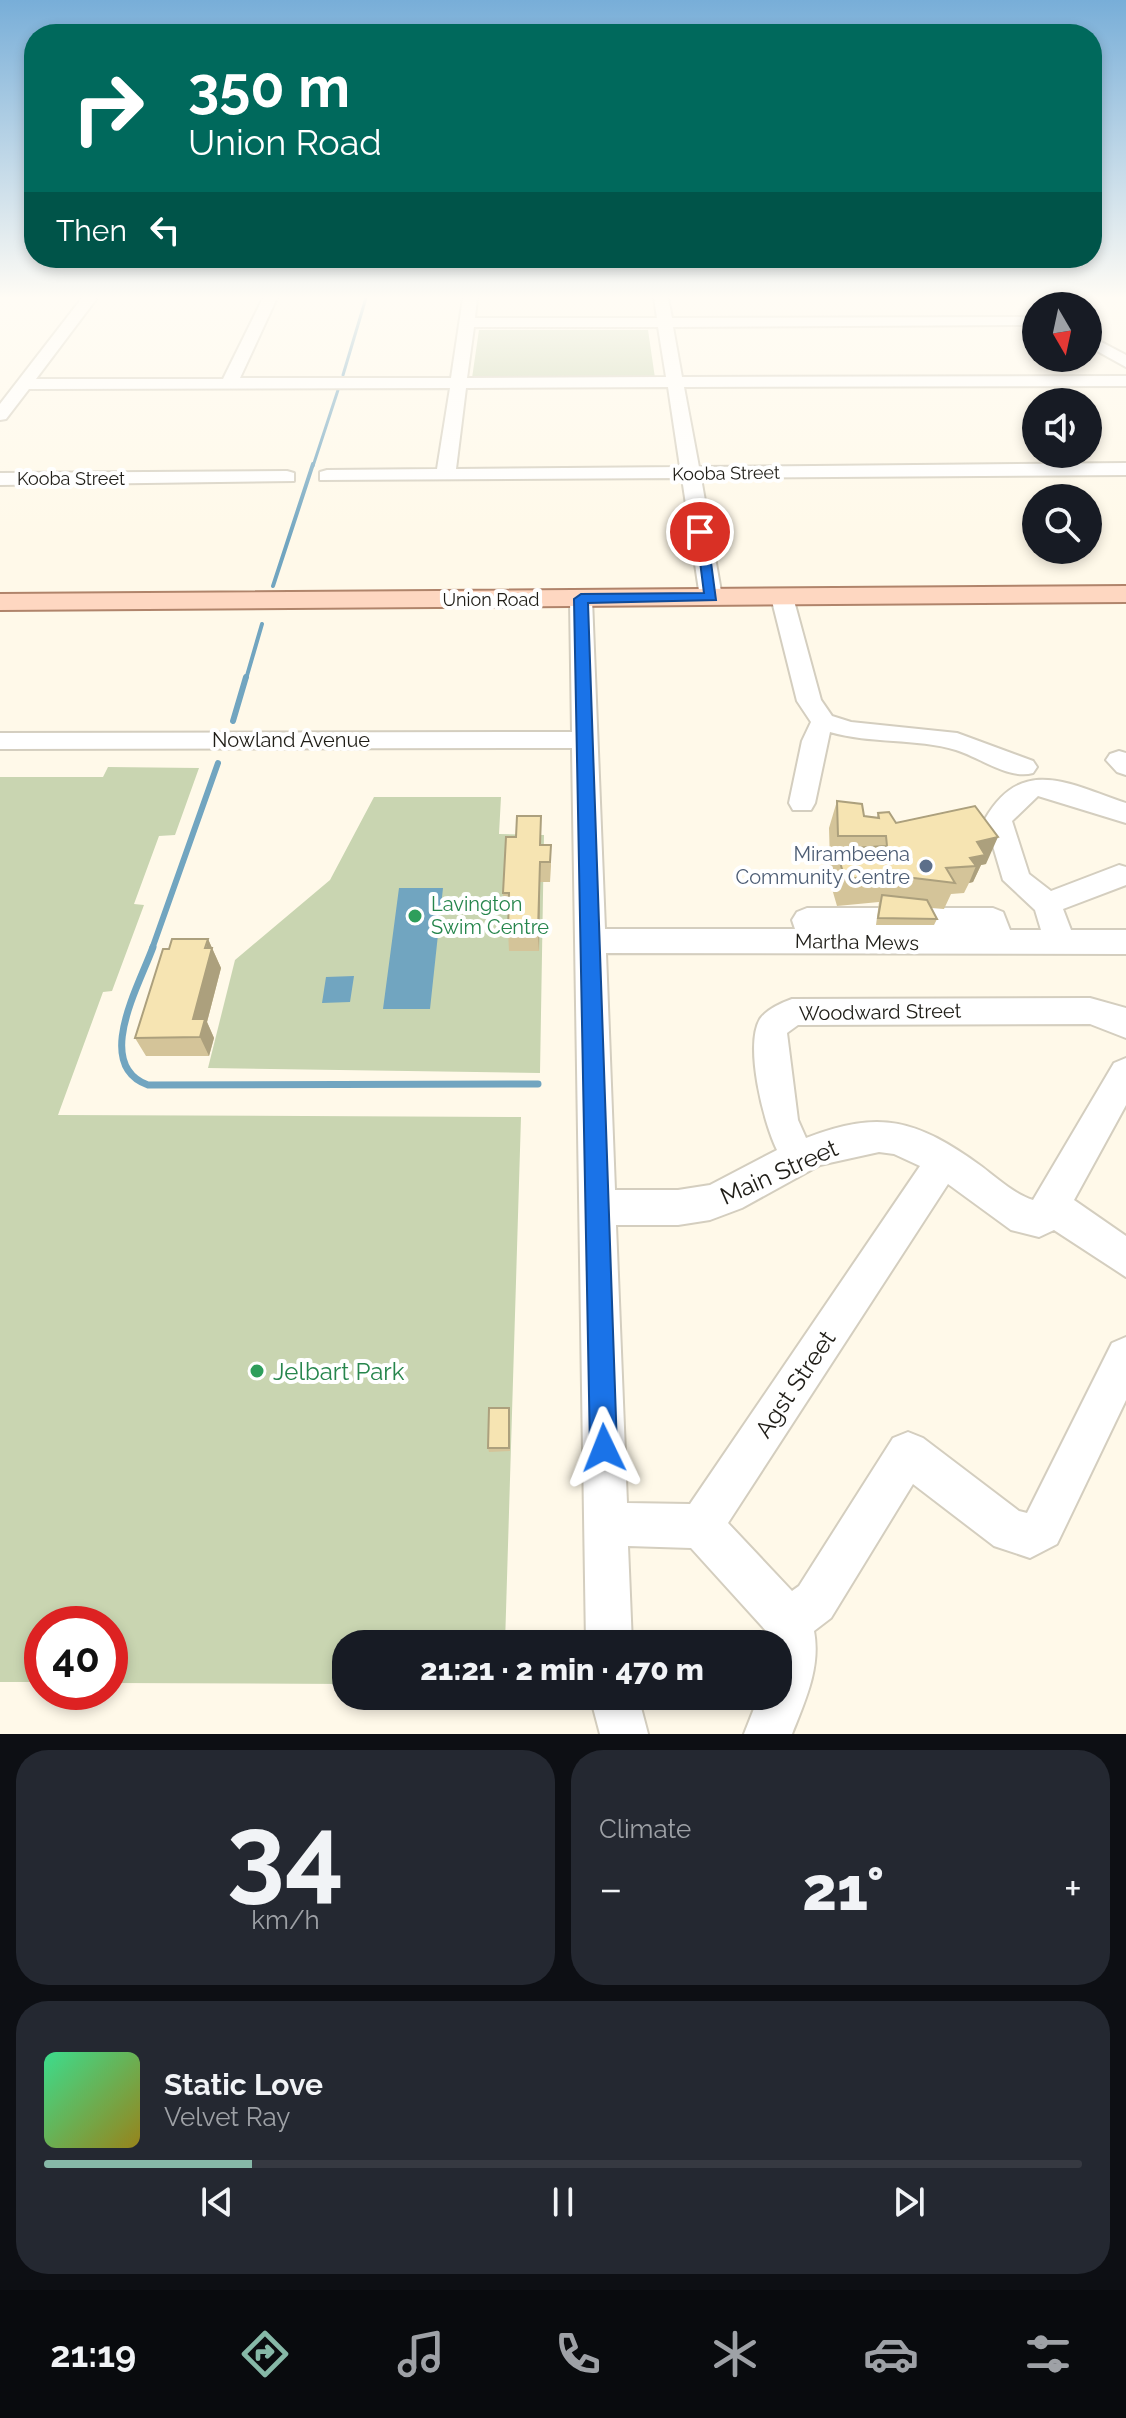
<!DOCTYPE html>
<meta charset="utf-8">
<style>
body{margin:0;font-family:Raleway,sans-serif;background:#242831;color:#f1f3f6;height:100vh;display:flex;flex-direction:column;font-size:30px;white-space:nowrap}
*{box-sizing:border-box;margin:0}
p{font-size:26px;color:#9ea1a6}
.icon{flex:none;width:44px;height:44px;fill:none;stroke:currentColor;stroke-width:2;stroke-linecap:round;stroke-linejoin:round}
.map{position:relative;height:1734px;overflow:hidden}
.drawer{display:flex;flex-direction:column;gap:16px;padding:16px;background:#0d0f14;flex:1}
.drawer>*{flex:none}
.hud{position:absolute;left:24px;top:24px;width:1078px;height:244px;border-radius:32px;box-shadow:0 4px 12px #0003;background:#00695c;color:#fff;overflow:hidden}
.needle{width:52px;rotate:171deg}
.fabs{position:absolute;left:1022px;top:292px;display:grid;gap:16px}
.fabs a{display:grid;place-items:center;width:80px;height:80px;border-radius:50%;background:#171b24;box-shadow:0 4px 12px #0003;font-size:40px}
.speed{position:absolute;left:24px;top:1606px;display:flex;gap:16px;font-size:40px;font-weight:700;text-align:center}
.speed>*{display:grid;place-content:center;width:104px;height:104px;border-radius:50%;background:#171b24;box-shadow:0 4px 12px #0003;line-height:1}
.speed .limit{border:12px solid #d22;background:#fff;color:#111}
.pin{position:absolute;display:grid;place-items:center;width:68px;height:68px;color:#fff;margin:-34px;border:4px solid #fff;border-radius:50%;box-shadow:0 2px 8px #0007}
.me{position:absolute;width:88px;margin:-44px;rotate:358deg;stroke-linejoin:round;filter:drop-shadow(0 0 6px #0008)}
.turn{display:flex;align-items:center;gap:28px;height:168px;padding:0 32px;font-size:36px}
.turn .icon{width:104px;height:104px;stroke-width:2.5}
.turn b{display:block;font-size:56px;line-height:68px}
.then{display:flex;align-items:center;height:76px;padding:0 32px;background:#0003;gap:16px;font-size:30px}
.big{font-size:60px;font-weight:800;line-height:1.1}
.drawer .widget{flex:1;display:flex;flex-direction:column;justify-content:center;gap:12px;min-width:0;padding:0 28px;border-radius:32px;background:#242831}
.drawer .dial{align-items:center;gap:0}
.dial b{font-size:104px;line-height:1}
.song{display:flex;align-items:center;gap:24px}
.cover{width:96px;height:96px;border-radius:12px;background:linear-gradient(135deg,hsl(150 70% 55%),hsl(50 70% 35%))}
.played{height:8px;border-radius:4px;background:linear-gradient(90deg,#86b8a7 20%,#363941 20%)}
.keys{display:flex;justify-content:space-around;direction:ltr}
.heat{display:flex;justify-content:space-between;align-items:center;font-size:44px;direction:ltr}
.drawer .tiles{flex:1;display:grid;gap:16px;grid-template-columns:1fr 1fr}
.widget:last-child{grid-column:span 2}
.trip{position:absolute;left:332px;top:1630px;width:460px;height:80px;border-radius:32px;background:#171b24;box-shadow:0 4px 12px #0003;font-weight:800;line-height:80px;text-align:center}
.menu{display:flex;height:128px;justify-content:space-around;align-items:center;background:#090b0e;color:#9ea1a6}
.menu .icon{width:56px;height:56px}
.menu .on{color:#86b8a7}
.menu b{font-size:36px;color:#f1f3f6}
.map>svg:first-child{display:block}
</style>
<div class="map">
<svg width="1126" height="1734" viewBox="0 0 1126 1734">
<rect width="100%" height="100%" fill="#fff9e9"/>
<path fill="#c9d5b1" d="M479,330h169l7,48h-183z
M108,767l91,1 -24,67 -16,1 -25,68 10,1 -32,86 -9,1 -45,123 463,2 -16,527h-159v40l-236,-1v-59h-68v58h-42v-905h103z
M374,797h127l-2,37 45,1 -4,238 -332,-5 27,-108 95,-80z"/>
<path fill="#71a5c0" d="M399,888h44l-13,121h-47z
M354,976l-4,26 -28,1 4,-26z"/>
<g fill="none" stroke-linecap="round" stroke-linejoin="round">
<path stroke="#71a5c0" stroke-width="3" d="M343,375l23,-77
M313,466l25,-76"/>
<path stroke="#71a5c0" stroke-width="4" d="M273,586l40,-122
M246,679l16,-55"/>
<path stroke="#71a5c0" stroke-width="6" d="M233,721l13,-44
M152,949l66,-186"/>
<path stroke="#71a5c0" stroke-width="7" d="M153,947c-14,39 -60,118 -5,138l390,-1"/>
<defs>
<path id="minor" d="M82,298h15l-61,81h187l40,-81h14l-37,80h211l12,-80h14l-2,20h182l-3,-20h14l4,20 364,-1v8l-363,2 9,50 444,-1v10l-442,1 15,80 427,-4v12l-425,3 21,119 -11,6 -11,-6 -18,-119 -362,2v-8l7,-2 110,-1 13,-81 -421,1 -23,30 -6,1v-16zM474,327h184l8,50 -199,1zM668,387l12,80 -224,2 10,-81z
M1033,298h15l5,8h-14z
M1088,335l38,20v12l-38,-21z
M287,471l7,2v8l-294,4v-12z
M782,591l11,6 28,103 11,16 19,6 106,11 76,28 4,6 -4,6c-24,7 -54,-16 -77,-23 -40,-12 -85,-6 -126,-18l-15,71 -4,7h-18l-4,-7 13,-62 9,-19 -14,-21 -26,-104z
M581,593l11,6 13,330h190l-3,-9 5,-8 10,-4h186l10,4 7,18h31l-6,-20 -32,-30 -18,-61c37,-65 86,-34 141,-16v20l-88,-27 -26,25 17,53 22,17 68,-26 7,2v18l-63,24 8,21h55v24l-520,-1 9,237h63l32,-5 67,-35c-13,-26 -33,-104 -17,-131 7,-10 21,-16 32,-20l298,-1 36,10v30l-36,-14 -292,1 -11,8 11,87 8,18c75,-29 111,-18 175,28 16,12 33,28 52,34l81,-137 12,-5v47l-52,95 52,36v41l-72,-47 -15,7 -28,-7 -63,-46 -220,339 64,68 7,-5 94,-148 15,-6 15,6 96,73 8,2 85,-170 14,-6v63l-69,144 -27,14 -36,-12 -81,-62 -82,134 -17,13c7,36 -9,70 -22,103h-48l15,-38h19v-52h-9l-1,-11 -77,-85 -63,-2 4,98h-46l-14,-896 -572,1v-16l572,-1 -2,-133zM879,1152l15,2 26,12 -230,338 -63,-1 -11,-278h62l32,-5 32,-12 78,-43z
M1119,751l7,2v22l-9,-3 -11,-12 4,-6z
M590,1696h48l10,38h-48z"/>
<path id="major" d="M1126,586v16l-1126,8v-16z"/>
</defs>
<use href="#minor" stroke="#d4cebf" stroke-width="4"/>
<use href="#major" stroke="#b0846b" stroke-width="4"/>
<use href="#minor" fill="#fff" fill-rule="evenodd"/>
<use href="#major" fill="#fed7c1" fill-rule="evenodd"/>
</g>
<path fill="#d4c499" d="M837,801l27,15 13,1 1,-4 18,10 90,41 -5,1 -8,17 -4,1 -5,10 -13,1 -7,15 -13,-1 6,11 -3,6h-58l3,-23 -42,4 -9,-31 3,-13h-1l-1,-34z
M541,845h10v21l-1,16h-10l-1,69h-30l-1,-20 1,-18h-5l-1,-20z
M208,939l13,29 -14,54 7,16 -5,18h-63l-11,-18 34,-89z
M510,1411v40l-21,1 -1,-4z"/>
<path fill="#aca07d" d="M998,837l-12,27 -5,1 -8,17 -4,1 7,-17 -10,1 11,-25z
M540,862v20l-1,69 -1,-20z
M208,939l13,29 -14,54 7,16 -5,18 -9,-19 -7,-18z"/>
<path fill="#f6e4b2" stroke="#aca07d" stroke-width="2" d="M837,801l25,3 2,12 15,2 -1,-5 11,-1 7,11 79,-17 23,31 -21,5 8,13 -15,3 6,8 -30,2 9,15 -66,-8 -44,4 -9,-30 51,-3 -1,-10h-48z
M517,816h24l-1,29h11l-1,17h-10l-2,69h-30l1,-38h-6l3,-56h10z
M882,895l45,5 10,19 -59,-1z
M172,939h36l-3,9h7l-19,71h12l-5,18 -65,1 28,-89h6z
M489,1408h20v40h-21z"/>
<linearGradient id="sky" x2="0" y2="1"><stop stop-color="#78aed8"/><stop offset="0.55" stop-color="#fffcf5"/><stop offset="1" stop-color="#fffcf5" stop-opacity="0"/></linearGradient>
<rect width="1126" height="541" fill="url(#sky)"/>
<path fill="#1a73e8" stroke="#114b97" stroke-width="2" d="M696,530l11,2 9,68 -128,3 29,845 -4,10 -9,4 -10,-4 -4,-10 -16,-849 7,-5 123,-1z"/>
<circle fill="#5c6f8a" stroke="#fff" stroke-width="3" cx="926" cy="866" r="8"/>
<g fill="#2e9e5b" stroke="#fff" stroke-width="3">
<circle cx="415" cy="916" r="8"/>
<circle cx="257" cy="1371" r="8"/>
</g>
<g text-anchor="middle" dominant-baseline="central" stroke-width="8" stroke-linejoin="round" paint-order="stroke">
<g font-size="18" fill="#1f1d17" stroke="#fff">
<text transform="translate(726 473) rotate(-1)">Kooba Street</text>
<text x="71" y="478">Kooba Street</text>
<text x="491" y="599">Union Road</text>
</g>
<g font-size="20" fill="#1f1d17" stroke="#fff">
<text x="291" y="740">Nowland Avenue</text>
<text transform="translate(857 942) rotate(1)">Martha Mews</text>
<text transform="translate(880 1012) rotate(-1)">Woodward Street</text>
</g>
<g font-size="20" fill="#4e5e75" stroke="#fff" text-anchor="end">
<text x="910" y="854">Mirambeena<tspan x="910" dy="23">Community Centre</tspan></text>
</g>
<g font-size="20" fill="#27864d" stroke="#fff" text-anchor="start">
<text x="431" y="904">Lavington<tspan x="431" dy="23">Swim Centre</tspan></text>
</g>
<g font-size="24" fill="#1f1d17" stroke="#fff">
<text transform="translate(779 1172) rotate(-24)">Main Street</text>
<text transform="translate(795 1384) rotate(-56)">Agst Street</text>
</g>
<g font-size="24" fill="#27864d" stroke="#fff" text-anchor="start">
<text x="273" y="1371">Jelbart Park</text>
</g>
</g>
</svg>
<div class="fabs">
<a><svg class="needle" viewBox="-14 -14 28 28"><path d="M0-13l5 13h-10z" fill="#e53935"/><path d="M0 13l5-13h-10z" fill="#9ea1a6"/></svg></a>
<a><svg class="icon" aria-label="sound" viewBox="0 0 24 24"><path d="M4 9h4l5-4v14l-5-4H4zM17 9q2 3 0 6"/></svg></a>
<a><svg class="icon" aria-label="search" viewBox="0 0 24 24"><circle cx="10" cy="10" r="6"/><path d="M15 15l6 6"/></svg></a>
</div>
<div class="speed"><div class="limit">40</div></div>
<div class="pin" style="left:700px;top:532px;background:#d93025"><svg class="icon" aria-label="arrive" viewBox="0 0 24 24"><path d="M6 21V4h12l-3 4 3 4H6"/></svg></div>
<svg class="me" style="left:604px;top:1448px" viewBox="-20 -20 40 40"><path d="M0-17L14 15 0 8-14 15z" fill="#1a73e8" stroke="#fff" stroke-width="4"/></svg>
<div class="trip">21:21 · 2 min · 470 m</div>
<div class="hud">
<div class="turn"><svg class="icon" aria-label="right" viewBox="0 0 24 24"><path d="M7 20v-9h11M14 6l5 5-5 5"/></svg><div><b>350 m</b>Union Road</div></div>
<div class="then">Then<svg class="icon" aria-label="left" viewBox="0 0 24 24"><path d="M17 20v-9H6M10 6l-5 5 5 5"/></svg></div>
</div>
</div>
<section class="drawer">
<div class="tiles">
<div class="widget dial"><b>34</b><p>km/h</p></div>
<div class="widget"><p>Climate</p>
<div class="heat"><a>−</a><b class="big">21°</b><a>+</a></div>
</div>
<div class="widget">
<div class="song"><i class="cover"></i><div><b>Static Love</b><p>Velvet Ray</p></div></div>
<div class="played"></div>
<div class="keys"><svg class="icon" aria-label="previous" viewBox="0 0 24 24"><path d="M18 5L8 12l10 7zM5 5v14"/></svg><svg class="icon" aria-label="pause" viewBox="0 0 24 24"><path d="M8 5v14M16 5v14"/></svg><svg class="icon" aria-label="next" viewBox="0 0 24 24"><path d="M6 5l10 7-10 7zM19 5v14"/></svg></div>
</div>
</div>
</section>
<nav class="menu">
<b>21:19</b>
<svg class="icon on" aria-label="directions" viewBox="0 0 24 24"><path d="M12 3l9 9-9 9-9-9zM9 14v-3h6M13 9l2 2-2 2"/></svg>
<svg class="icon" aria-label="music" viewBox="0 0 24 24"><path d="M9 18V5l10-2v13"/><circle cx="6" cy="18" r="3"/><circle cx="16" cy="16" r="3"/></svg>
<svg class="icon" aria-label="phone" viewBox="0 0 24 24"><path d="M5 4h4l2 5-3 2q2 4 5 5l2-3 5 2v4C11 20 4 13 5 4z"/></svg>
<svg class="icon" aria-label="climate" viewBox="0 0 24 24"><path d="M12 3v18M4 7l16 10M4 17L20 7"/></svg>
<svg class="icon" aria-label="car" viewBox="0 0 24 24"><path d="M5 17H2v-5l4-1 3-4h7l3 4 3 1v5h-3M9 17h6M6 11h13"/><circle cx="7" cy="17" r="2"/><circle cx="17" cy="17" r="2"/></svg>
<svg class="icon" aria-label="filters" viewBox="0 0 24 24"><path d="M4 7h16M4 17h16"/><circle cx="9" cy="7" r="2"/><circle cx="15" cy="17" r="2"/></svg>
</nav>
